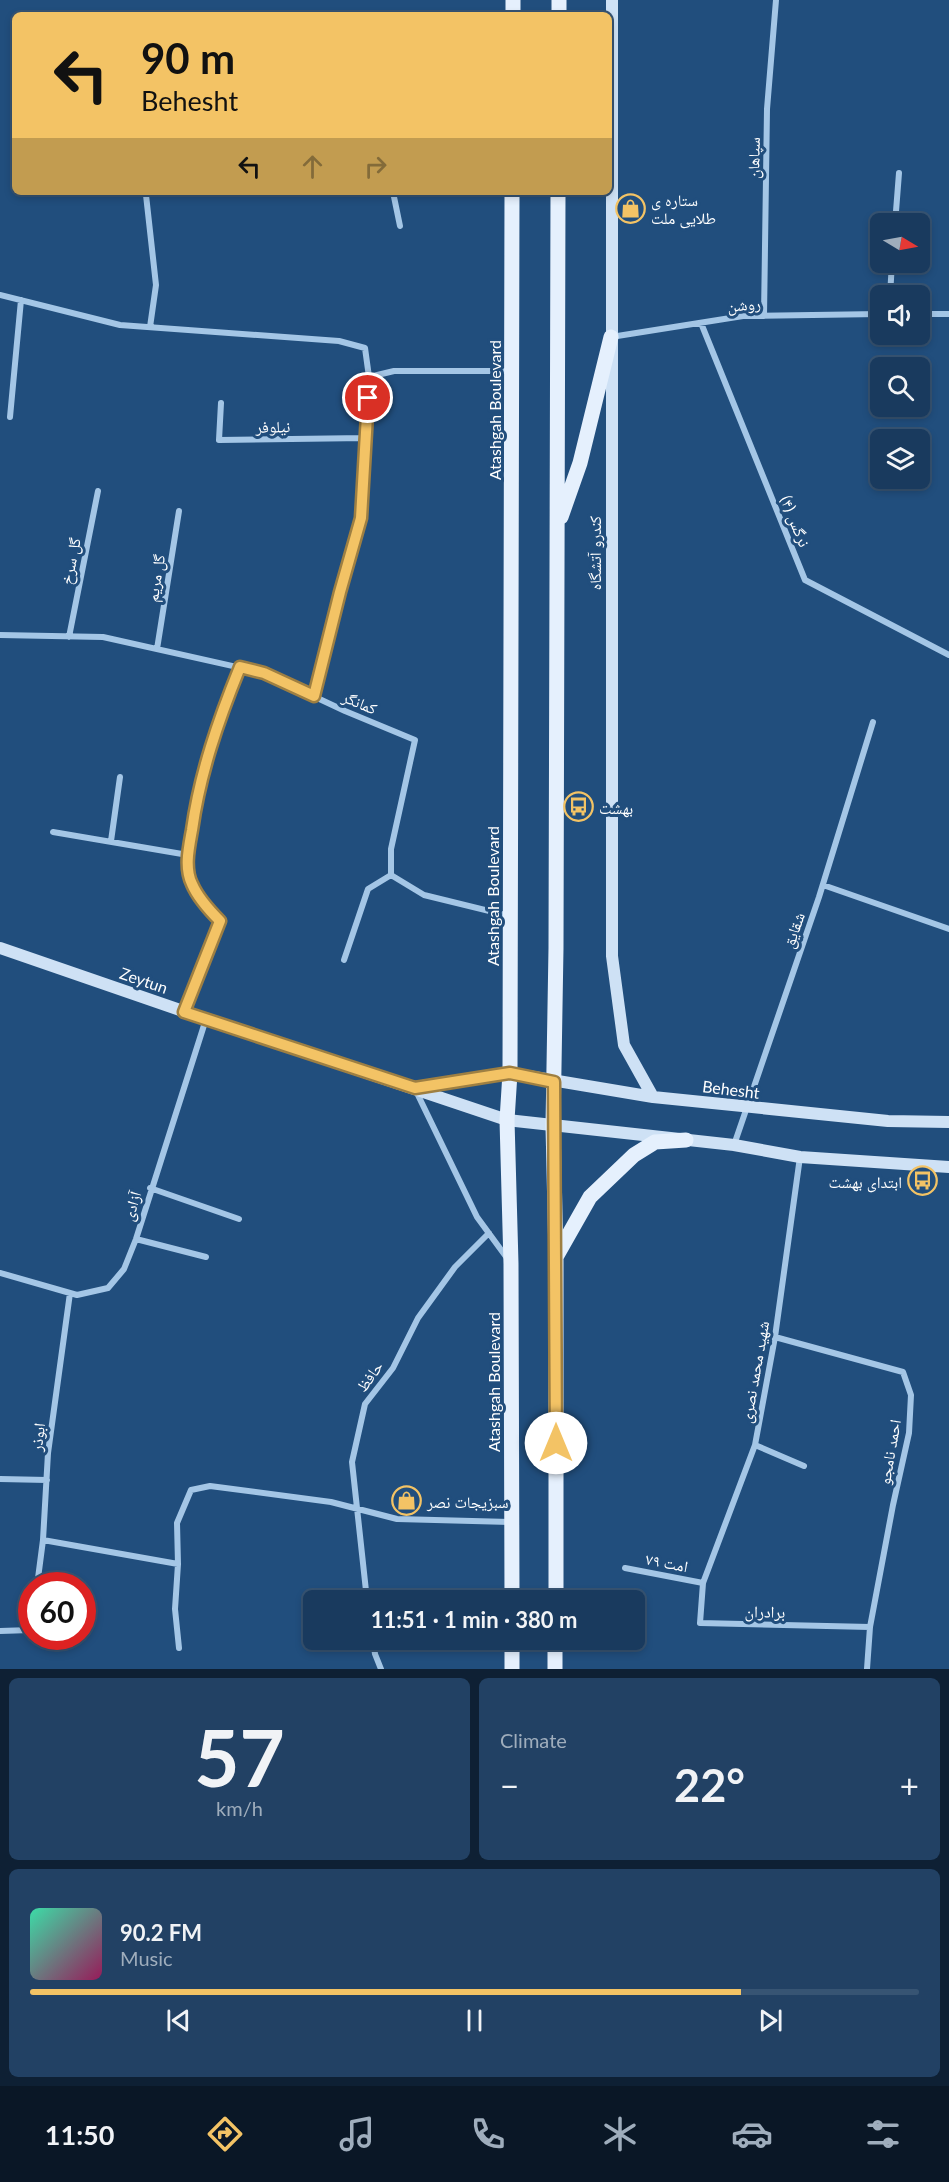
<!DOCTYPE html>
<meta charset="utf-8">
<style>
body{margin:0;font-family:Lato,"Noto Naskh Arabic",sans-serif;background:#224164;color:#f1f3f6;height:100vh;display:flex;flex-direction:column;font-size:22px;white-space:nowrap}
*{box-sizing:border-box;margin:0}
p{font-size:20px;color:#9fadbc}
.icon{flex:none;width:33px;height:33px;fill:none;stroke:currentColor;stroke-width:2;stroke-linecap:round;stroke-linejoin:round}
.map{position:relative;height:1669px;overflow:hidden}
.panel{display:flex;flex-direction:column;gap:9px;padding:9px;background:#0e2034;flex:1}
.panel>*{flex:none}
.hud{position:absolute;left:12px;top:12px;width:600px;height:183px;border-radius:9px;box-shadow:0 3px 9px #0003,0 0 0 2px #375473;background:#f3c365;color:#111;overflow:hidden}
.needle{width:39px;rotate:100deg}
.fabs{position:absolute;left:870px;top:213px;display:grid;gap:12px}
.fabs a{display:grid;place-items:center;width:60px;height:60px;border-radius:9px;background:#193a5e;box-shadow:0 3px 9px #0003,0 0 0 2px #375473;font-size:30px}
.speed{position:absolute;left:18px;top:1572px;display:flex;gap:12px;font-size:30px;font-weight:700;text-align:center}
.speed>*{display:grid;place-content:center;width:78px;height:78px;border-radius:50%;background:#193a5e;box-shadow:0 3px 9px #0003,0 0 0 2px #375473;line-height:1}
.speed .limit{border:9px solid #d22;background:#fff;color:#111}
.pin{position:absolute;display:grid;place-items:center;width:51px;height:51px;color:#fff;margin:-26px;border:3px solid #fff;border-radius:50%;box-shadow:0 2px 6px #0007}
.me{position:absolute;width:66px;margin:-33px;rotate:0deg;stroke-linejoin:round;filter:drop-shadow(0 0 4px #0008)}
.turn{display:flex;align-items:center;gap:21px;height:126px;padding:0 30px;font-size:27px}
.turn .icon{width:78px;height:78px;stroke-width:2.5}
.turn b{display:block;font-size:42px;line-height:51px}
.lanes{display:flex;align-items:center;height:57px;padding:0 30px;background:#0003;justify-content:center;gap:30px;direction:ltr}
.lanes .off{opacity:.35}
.big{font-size:45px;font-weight:700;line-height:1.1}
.panel .tile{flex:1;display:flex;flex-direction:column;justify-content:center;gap:9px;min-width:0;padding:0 21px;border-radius:9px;background:#224164}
.panel .dial{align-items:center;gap:0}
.dial b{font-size:78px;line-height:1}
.song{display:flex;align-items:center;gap:18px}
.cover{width:72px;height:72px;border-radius:9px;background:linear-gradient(135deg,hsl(160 70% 55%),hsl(330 70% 35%))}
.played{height:6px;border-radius:3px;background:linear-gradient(90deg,#f3c365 80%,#375473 80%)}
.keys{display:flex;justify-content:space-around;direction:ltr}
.heat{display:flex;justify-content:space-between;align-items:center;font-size:33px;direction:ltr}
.panel .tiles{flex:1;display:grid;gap:9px;grid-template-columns:1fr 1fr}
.tile:last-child{grid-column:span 2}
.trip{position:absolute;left:303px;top:1590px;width:342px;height:60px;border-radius:9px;background:#193a5e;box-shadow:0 3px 9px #0003,0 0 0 2px #375473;font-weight:700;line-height:60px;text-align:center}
.dock{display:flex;height:96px;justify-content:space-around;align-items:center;background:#0a1726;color:#9fadbc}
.dock .icon{width:42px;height:42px}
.dock .on{color:#f3c365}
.dock b{font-size:27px;color:#f1f3f6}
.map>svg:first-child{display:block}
</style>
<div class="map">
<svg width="949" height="1669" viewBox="0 0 949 1669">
<rect width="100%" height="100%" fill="#214e7d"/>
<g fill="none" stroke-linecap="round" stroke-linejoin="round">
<path stroke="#a4c6e6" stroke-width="6" d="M393,192l7,34
M146,195l10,90 -6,42
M895,224l4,-51
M0,295l120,30 219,16 26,7 4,29
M890,296l2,-34
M920,314h29
M764,316l3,-207 9,-109
M701,323l104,257 144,75
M611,337l132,-21 137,-2
M221,403l-2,37 146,-2
M10,417l11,-117
M0,635l103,2 161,36 81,38 70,29 -24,109v26l33,20 86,21
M69,637l29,-146
M157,649l22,-138
M314,696l26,-104 21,-74 8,-141 25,-6h116
M53,832l135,23
M111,841l9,-64
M823,885l126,44
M344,960l24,-71 23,-14
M184,1011l36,-90c-11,-11 -22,-23 -28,-37 -8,-16 -3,-37 0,-54 8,-57 26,-109 48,-163
M416,1091l61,126 30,41
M734,1145l85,-248 54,-175
M800,1157l-25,180 -20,108 -52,138 -3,40 170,4
M150,1188l89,31
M136,1239l70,18
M0,1273l77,22 31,-7 16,-19 12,-30 70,-220
M775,1337l128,35 8,23 -2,38 -16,72 -23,122 -3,42
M755,1445l49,21
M0,1479l47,1
M43,1540l135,24
M625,1568l78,15
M37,1586l6,-46 5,-87 22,-160
M367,1600l-15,-138 13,-58 28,-36 25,-50 37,-51 34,-34
M0,1631l31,-1 1,-4
M373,1640l2,14 6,15
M179,1648l-4,-39 3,-45 -1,-41 14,-33 19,-4 121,16 66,17 114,3"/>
<path stroke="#cee1f5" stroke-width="12" d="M612,0v956l12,89 29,52
M0,948l206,71 301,101 227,25 66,12 149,10
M416,1087l94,-14 143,24 235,24 61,1"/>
<path stroke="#e5f0fd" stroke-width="15" d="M513,15v-15
M559,15v-15
M561,517l19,-54 31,-126
M556,1257l34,-60 44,-42 21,-13 31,-2
M512,1600l-1,-336 -4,-144 3,-47 2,-881
M556,1600v-343l-3,-131 3,-178 2,-756
M512,1669v-29
M555,1669v-29"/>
</g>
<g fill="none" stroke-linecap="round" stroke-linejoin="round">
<defs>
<path id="route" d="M368,398l-7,120 -21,74 -26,104 -50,-23 -24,-6c-22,54 -40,106 -48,163 -3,17 -8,38 0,54 6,14 17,26 28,37l-36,91 231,76 95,-15 44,9 2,361"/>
</defs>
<use href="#route" stroke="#9e7f42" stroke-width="15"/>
<use href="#route" stroke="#f3c365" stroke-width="10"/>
</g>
<defs>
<symbol id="shop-ring" viewBox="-11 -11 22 22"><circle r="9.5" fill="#214e7d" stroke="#f3c365" stroke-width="1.5"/><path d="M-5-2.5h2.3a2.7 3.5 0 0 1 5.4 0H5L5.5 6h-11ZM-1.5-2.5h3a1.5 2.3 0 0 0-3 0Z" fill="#f3c365"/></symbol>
<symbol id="bus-ring" viewBox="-11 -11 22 22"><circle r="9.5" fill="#214e7d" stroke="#f3c365" stroke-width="1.5"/><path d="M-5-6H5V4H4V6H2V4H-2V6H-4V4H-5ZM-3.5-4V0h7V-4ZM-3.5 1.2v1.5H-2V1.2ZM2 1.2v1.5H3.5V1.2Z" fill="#f3c365"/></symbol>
</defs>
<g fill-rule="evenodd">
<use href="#shop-ring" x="614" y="192" width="33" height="33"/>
<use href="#bus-ring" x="562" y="790" width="33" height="33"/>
<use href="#bus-ring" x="906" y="1164" width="33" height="33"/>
<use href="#shop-ring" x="390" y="1484" width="33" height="33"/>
</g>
<g text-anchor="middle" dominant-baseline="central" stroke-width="6" stroke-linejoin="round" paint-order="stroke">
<g font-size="16" fill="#fff" stroke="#214e7d">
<text transform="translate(753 158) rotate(-89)">سپاهان</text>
<text transform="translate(744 304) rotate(-5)">روشن</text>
<text transform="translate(494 410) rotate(-90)">Atashgah Boulevard</text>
<text transform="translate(273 426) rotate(-1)">نیلوفر</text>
<text transform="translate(796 521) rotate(68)">نرگس (۴)</text>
<text transform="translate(594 553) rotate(-90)">کندرو آتشگاه</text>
<text transform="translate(70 561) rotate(-79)">گل سرخ</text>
<text transform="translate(155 578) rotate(-81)">گل مریم</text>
<text transform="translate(360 702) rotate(23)">کمانگر</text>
<text transform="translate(492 896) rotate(-90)">Atashgah Boulevard</text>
<text transform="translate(793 930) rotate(-71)">شقایق</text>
<text transform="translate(144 980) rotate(19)">Zeytun</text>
<text transform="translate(731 1089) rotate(7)">Behesht</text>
<text transform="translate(131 1206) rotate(-74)">آزادی</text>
<text transform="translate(754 1372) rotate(-80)">شهید محمد نصری</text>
<text transform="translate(369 1376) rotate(-54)">حافظ</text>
<text transform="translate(493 1382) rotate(-90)">Atashgah Boulevard</text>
<text transform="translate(37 1437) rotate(-83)">ابوذر</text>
<text transform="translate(889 1452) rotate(-80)">احمد نامجو</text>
<text transform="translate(667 1562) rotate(11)">۷۹ امت</text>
<text transform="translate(765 1611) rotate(1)">برادران</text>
</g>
<g font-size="16" fill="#fff" stroke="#214e7d" text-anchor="start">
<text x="651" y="199">ستاره ی<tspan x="651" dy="18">طلایی ملت</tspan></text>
<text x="599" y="807">بهشت</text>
<text x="902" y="1181" text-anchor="end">ابتدای بهشت</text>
<text x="427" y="1501">سبزیجات نصر</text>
</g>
</g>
</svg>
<div class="fabs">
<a><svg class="needle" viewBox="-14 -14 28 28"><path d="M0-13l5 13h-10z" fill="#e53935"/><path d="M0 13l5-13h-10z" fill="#9fadbc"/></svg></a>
<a><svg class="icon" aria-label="sound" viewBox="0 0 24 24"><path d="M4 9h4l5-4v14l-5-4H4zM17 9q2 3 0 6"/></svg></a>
<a><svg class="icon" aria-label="search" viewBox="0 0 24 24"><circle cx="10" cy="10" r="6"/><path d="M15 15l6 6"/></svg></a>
<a><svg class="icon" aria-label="layers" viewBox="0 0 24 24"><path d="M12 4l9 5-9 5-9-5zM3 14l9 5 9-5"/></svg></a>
</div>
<div class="speed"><div class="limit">60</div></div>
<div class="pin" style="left:368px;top:398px;background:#d93025"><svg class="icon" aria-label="arrive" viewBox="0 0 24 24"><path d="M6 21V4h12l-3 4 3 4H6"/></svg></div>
<svg class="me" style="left:556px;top:1443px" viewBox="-20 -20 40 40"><circle r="19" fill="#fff"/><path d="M0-13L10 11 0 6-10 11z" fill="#f3c365"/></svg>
<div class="trip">11:51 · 1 min · 380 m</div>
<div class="hud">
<div class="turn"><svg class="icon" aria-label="left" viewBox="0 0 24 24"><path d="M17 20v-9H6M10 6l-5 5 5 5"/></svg><div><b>90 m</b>Behesht</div></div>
<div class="lanes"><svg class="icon" aria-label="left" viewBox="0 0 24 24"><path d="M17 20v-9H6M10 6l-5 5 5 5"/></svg><svg class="icon off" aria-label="ahead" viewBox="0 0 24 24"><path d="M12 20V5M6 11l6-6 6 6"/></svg><svg class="icon off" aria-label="right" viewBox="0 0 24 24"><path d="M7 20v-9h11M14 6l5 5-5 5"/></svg></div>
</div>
</div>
<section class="panel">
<div class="tiles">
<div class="tile dial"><b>57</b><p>km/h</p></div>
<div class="tile"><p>Climate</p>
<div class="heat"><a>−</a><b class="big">22°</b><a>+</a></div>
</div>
<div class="tile">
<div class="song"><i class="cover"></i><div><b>90.2 FM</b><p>Music</p></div></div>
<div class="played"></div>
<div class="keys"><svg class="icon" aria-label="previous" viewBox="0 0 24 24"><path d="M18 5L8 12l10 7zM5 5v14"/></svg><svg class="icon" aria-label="pause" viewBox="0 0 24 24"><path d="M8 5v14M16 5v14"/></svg><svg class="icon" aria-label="next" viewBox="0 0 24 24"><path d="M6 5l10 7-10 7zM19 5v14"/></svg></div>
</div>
</div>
</section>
<nav class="dock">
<b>11:50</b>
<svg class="icon on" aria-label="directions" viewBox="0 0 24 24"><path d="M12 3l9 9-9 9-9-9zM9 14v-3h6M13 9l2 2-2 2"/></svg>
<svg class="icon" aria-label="music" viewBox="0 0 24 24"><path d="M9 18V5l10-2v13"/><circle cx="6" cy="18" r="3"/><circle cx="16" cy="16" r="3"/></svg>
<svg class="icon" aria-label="phone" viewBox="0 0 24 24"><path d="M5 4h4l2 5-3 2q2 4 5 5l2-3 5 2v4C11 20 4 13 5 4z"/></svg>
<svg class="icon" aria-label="climate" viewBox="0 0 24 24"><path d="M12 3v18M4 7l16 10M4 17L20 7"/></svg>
<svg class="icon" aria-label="car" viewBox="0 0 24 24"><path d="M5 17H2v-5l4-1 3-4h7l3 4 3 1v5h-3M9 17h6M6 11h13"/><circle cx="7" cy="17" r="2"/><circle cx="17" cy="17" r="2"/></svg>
<svg class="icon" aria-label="filters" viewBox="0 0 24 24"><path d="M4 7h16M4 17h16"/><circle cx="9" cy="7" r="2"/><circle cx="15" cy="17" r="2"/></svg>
</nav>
